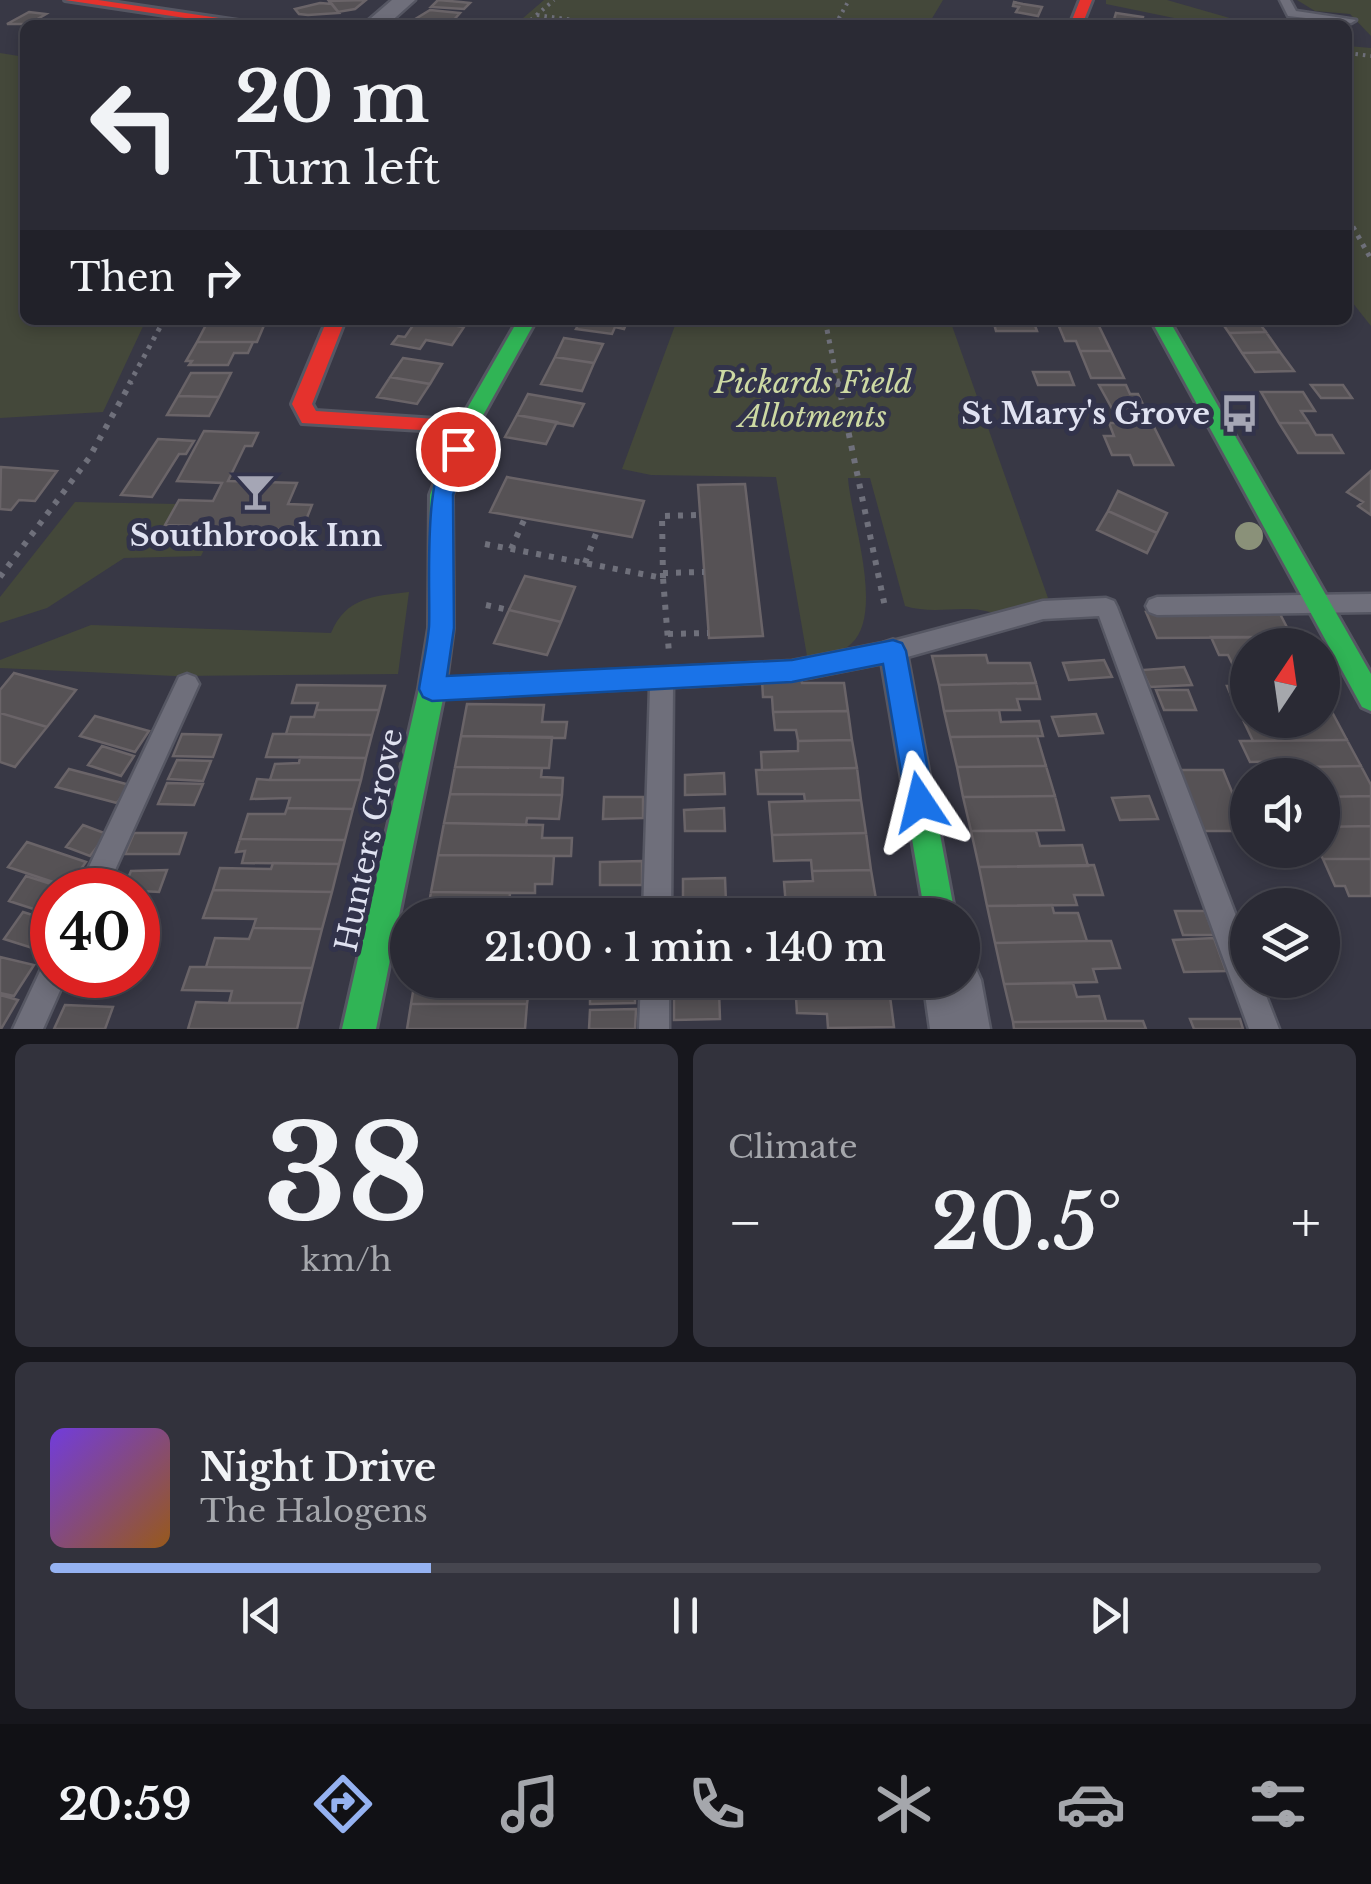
<!DOCTYPE html>
<meta charset="utf-8">
<style>
body{margin:0;font-family:"Libre Baskerville",serif;background:#32323c;color:#f1f3f6;height:100vh;display:flex;flex-direction:column;font-size:38px;white-space:nowrap}
*{box-sizing:border-box;margin:0}
p{font-size:32px;color:#a5a7ac}
.icon{flex:none;width:55px;height:55px;fill:none;stroke:currentColor;stroke-width:2;stroke-linecap:round;stroke-linejoin:round}
.map{position:relative;height:1029px;overflow:hidden}
.side{display:flex;flex-direction:column;gap:15px;padding:15px;background:#17171d;flex:1}
.side>*{flex:none}
.hud{position:absolute;left:20px;top:20px;width:1332px;height:305px;border-radius:15px;box-shadow:0 5px 15px #0003,0 0 0 2px #46464f;background:#2a2a34;color:#f1f3f6;overflow:hidden}
.needle{width:65px;rotate:13deg}
.buttons{position:absolute;left:1230px;top:628px;display:grid;gap:20px}
.buttons a{display:grid;place-items:center;width:110px;height:110px;border-radius:50%;background:#2a2a34;box-shadow:0 5px 15px #0003,0 0 0 2px #46464f;font-size:50px}
.speed{position:absolute;left:30px;top:868px;display:flex;gap:20px;font-size:50px;font-weight:700;text-align:center}
.speed>*{display:grid;place-content:center;width:130px;height:130px;border-radius:50%;background:#2a2a34;box-shadow:0 5px 15px #0003,0 0 0 2px #46464f;line-height:1}
.speed .limit{border:15px solid #d22;background:#fff;color:#111}
.pin{position:absolute;display:grid;place-items:center;width:85px;height:85px;color:#fff;margin:-42px;border:5px solid #fff;border-radius:50%;box-shadow:0 2px 10px #0007}
.me{position:absolute;width:110px;margin:-55px;rotate:350deg;stroke-linejoin:round;filter:drop-shadow(0 0 8px #0008)}
.turn{display:flex;align-items:center;gap:35px;height:210px;padding:0 50px;font-size:45px}
.turn .icon{width:130px;height:130px;stroke-width:2.5}
.turn b{display:block;font-size:70px;line-height:85px}
.then{display:flex;align-items:center;height:95px;padding:0 50px;background:#0003;gap:20px;font-size:38px}
.big{font-size:75px;font-weight:600;line-height:1.1}
.side .tile{flex:1;display:flex;flex-direction:column;justify-content:center;gap:15px;min-width:0;padding:0 35px;border-radius:15px;background:#32323c}
.side .dial{align-items:center;gap:0}
.dial b{font-size:130px;line-height:1}
.song{display:flex;align-items:center;gap:30px}
.cover{width:120px;height:120px;border-radius:15px;background:linear-gradient(135deg,hsl(260 70% 55%),hsl(30 70% 35%))}
.played{height:10px;border-radius:5px;background:linear-gradient(90deg,#95b2f1 30%,#46464f 30%)}
.keys{display:flex;justify-content:space-around;direction:ltr}
.heat{display:flex;justify-content:space-between;align-items:center;font-size:55px;direction:ltr}
.side .tiles{flex:1;display:grid;gap:15px;grid-template-columns:1fr 1fr}
.tile:last-child{grid-column:span 2}
.trip{position:absolute;left:390px;top:898px;width:590px;height:100px;border-radius:50px;background:#2a2a34;box-shadow:0 5px 15px #0003,0 0 0 2px #46464f;font-weight:600;line-height:100px;text-align:center}
.menu{display:flex;height:160px;justify-content:space-around;align-items:center;background:#111115;color:#a5a7ac}
.menu .icon{width:70px;height:70px}
.menu .active{color:#95b2f1}
.menu b{font-size:45px;color:#f1f3f6}
.map>svg:first-child{display:block}
</style>
<div class="map">
<svg width="1371" height="1029" viewBox="0 0 1371 1029">
<rect width="100%" height="100%" fill="#383845"/>
<path fill="#44483a" d="M544,0h399l-15,25h-413z
M1106,0h61l87,25h-46l-102,-21z
M1297,0h74v36l-21,-22 -35,-3z
M1348,46l23,2v278l-23,-29z
M0,53l25,4v263h121l-43,92 -103,6z
M677,320h273l98,278 -50,17c-29,-13 -61,1 -93,-9l-35,-128h-22c3,41 37,135 3,166 -11,10 -30,10 -44,12l-31,-179 -125,-2 -29,-6z
M75,502l102,2 -11,21 49,2 -14,29 -77,2 -77,50 -47,15v-26z
M409,592l-11,82 -223,2 -175,-8v-8l91,-35 240,8c15,-36 43,-37 78,-41z"/>
<path fill="#565255" stroke="#6a6468" stroke-width="2.5" d="M366,0l-11,9 -17,3 -9,-11z
M438,0l23,2 9,1 -6,6 -33,-2z
M1014,2l9,2 19,3 -4,9 -22,-4 3,-5 -6,-1z
M320,3l12,1 7,9 -31,2 -9,-1 -4,-5z
M430,10l30,3 -8,9 -35,-4z
M29,12l17,2 -17,10h-22z
M1116,13l27,4 -1,6h-29z
M581,320h47l-4,9 -9,-2 -3,7 -36,-5z
M993,320h40l4,11h-41z
M1220,320h37l9,12 -37,1z
M416,321h11l37,6 -12,18 -26,-5 -6,9 -28,-5 6,-8 7,1z
M207,323h58l-8,19h-60z
M1058,324h40l13,27h-31l-4,-10h-11z
M1266,332l14,20 -38,1 -13,-20z
M564,338l39,6 -9,19 -39,-6z
M197,342h56l-5,11h-14l-6,12h-39l3,-4h-6z
M1080,351h31l13,27h-33z
M1280,352l14,19 -39,1 -13,-19z
M555,357l39,6 -12,28 -41,-7z
M403,358l39,6 -12,20 -40,-7z
M1033,372h36l5,13h-36z
M191,373h40l-12,24 -41,-1z
M390,377l40,7 -13,20 -40,-7z
M1099,385h27l4,9h8l14,29h-32z
M1311,385h32l9,13h-31z
M1261,392h42l12,19h-14l8,12h-30z
M528,394l40,7 16,3 -11,22 -56,-11z
M178,396l41,1 -10,19 -42,-1z
M517,415l40,7 -11,22 -41,-7z
M1109,423h43l21,42h-39l-4,-10h-18l-8,-19h10z
M1279,423h30l7,12h16l11,18h-45z
M204,431l54,2 -6,13h-7l-17,35 69,2 -9,21 24,1 -10,25 -33,-1 -5,11 -55,-2 6,-11 -50,-2 14,-25 34,1 9,-18 -45,-2z
M158,439l36,2 -8,13h-7l-27,43 -31,-2z
M1,467l56,4 -22,30 -16,-1 -8,10 -11,-1z
M1371,471v44l-13,-9 5,-4 -16,-10z
M507,477l137,24 -12,36 -142,-25z
M745,484l18,152 -54,2 -11,-153z
M1118,491l49,22 -10,20 -49,-22z
M1108,511l49,22 -10,20 -50,-23z
M525,576l50,11 -14,35 -52,-12z
M509,610l52,12 -14,33 -53,-12z
M1278,610l14,27 -135,1 -11,-26z
M1211,637h81l4,8h-48v18h-16l-4,-8h-9z
M986,655l2,8h42l6,20 -97,2 -7,-29z
M1104,660l8,17 -43,3 -6,-17z
M1232,663h16v23h-5z
M1184,667l8,18 -42,2 -8,-17z
M14,673l62,17 -29,37 -47,-14v-23z
M801,679l1,4h42l4,28 -75,1 -1,-15h-9l-1,-17z
M1036,683l4,16h-23l3,11h-21l-55,1 -5,-26z
M297,685l88,1 -6,24h-63l2,-7h-26z
M1227,686h21v18l-13,1z
M1156,690h32l8,20h-32z
M467,704l77,1 -2,17h25l-2,16 -104,-2z
M316,710h63l-7,25 -86,-1 5,-17h23z
M999,710l2,12 38,-1 4,15 -93,1 -6,-26z
M848,711l4,29 -54,1 -2,-11h-21l-2,-18z
M1322,712h10l15,28 -94,1 -9,-19 78,-2z
M0,713l47,14 -32,40 -15,-5z
M1096,714l7,19 -44,3 -7,-19z
M95,716l54,15 -14,21 -55,-16z
M182,734l39,1 -8,22 -40,-1z
M273,734h13l86,1 -6,23 -100,-1z
M461,736l91,1 -3,31 -94,-1z
M1037,736l9,30 -89,1 -7,-30z
M852,740l5,28 -95,2 -1,-18 37,-1v-10z
M1347,740l14,26 -58,1 -3,-6 -50,1 -10,-21z
M102,746l32,10 -13,20 -33,-11z
M300,757l66,1 -5,22h-91l5,-16 24,-1z
M177,760l34,1 -8,20 -35,-2z
M1046,766l9,30 -92,1 -6,-30z
M1361,766l10,19v11l-49,1v-22h-22h7l-4,-8z
M455,767l87,1 -1,9 22,1 -1,17 -112,-1z
M857,768l4,32 -56,1 -1,-7h-46l-2,-24z
M69,769l61,16 -13,18 -61,-16z
M1179,770h44l25,61h-46z
M724,773l1,21 -40,1v-20z
M257,779l13,1h91l-8,29 -66,-1 3,-10 -39,1z
M167,783l36,1 -9,21 -36,-1z
M450,794l112,1 -3,24 -32,-1 -1,7 -82,-2z
M1055,796l9,34 -93,1 -8,-34z
M1149,796l9,23 -38,1 -8,-22z
M1371,796v30l-49,1v-30z
M604,797h39v21l-40,1z
M861,800l5,33 -94,2 -3,-33z
M287,808l66,1 -8,31 -105,-1 8,-25h37z
M724,808l1,23h-40l-1,-21z
M444,823l99,2 -1,13h30l-1,18 -133,-1z
M83,825l24,9 -17,22 -24,-9z
M1371,826v33h-48l-5,-9h4v-23z
M971,831h65l4,15 42,-1 6,21 -109,1z
M134,833h52l-7,21h-54z
M866,833l5,37 -59,1 -1,-11 -37,1 -2,-26z
M240,839l105,1 -6,24 -97,-1 3,-12 -9,1z
M27,842l59,20 -18,25 -60,-20z
M438,855l116,1 -2,28h-17v9l-104,-1z
M1323,859h48v37h-22l-4,-10h-10z
M642,861v24h-42v-23z
M273,863l66,1 -7,28 -119,-2 7,-22 51,1z
M1094,865l9,30h-29l3,10 -90,1 -8,-39z
M167,870l-8,22 -36,-2 8,-19z
M871,870l6,35 -91,1 -2,-24 29,-1 -1,-10z
M26,876l44,14h-18v25l-43,-14z
M725,878l1,24 -43,2v-25z
M213,890l119,2 -10,37 -69,-1 3,-9 -53,-1z
M431,892l79,1 -1,14h36v8h-118z
M641,902v13h-43v-12z
M877,905l1,10h-108l-1,-8z
M1052,905l2,8h24l9,28 -92,2 -8,-37z
M1175,911h30l9,24h-31z
M23,912l29,9v14l-10,16 -38,-12z
M253,928l69,1 -10,39 -106,-1 9,-29 34,1z
M1214,938l12,33 -42,1 -11,-32z
M1087,941h24l9,27 -27,1 4,13 -93,2 -9,-41z
M0,957l34,8 -20,31 -14,-3z
M190,967h16l106,1 -9,35h-74l3,-12 -50,-1z
M415,980l115,3 -3,21h-116z
M590,980h45v23l-45,1z
M781,980h107v1l-93,2z
M888,981l6,46 -66,1 -1,-14 -30,-1 -2,-30z
M1073,983l4,14 22,-1 7,25 -93,1 -9,-38z
M719,991l1,28 -46,1v-28z
M0,995l18,5 -17,29h-1z
M196,1002l33,1h74l-6,26h-109z
M411,1004h116l-2,25h-118z
M65,1005l48,2 -8,22h-51z
M636,1009l-1,20h-46l1,-19z
M1190,1019h50l3,10h-49z
M1106,1021h37l3,8h-132l-1,-7z"/>
<g fill="none" stroke-linecap="round" stroke-linejoin="round">
<defs>
<path id="lane" d="M1280,0h10l6,11 60,9 -5,3 -63,-7z
M1371,594v18l-214,3 -8,-3 -3,-6 3,-6 8,-3z
M1106,598l8,3 3,6 131,340v33h12l19,49h-30l-150,-413 -56,3 -150,42 -101,20 -119,6 -2,228h-28l7,-227 -213,11 -8,-3 -4,-7 4,-7 8,-3 355,-18 101,-20 150,-40z
M187,674l8,3 4,7 -93,206h-28l101,-213z
M52,961v14h15l-24,54h-30l30,-64z
M641,980h28v49h-30z"/>
<path id="street" d="M392,0h23l-28,25h-24z
M962,956l10,4 9,20 9,49h-60l-7,-49h39z"/>
<path id="fast" d="M518,320h18l-60,108 -24,67 1,133 -8,61 -69,340h-34l77,-340 10,-61 1,-133 26,-67z
M1151,320h18l202,354v37l-9,-4z
M893,640l9,3 4,8 49,264h-30l-45,-264 4,-8z"/>
<path id="jam" d="M65,0h33l168,25h-34z
M1080,0h12l-10,25h-12z
M327,320h18l-33,84 4,7 150,10 10,7 -3,5 -171,-10 -10,-19z"/>
</defs>
<use href="#lane" stroke="#565763" stroke-width="5"/>
<use href="#street" stroke="#565763" stroke-width="5"/>
<use href="#fast" stroke="#565763" stroke-width="6"/>
<use href="#jam" stroke="#565763" stroke-width="6"/>
<path stroke="#6f707b" stroke-width="4" stroke-dasharray="2.5 5" stroke-linecap="butt" d="M537,15l73,10
M525,25l29,-25
M835,25l14,-25
M1348,53l23,3"/>
<path stroke="#6f707b" stroke-width="5" stroke-dasharray="4 6" stroke-linecap="butt" d="M1348,218l23,41
M825,320l13,64
M129,384l35,-64"/>
<path stroke="#6f707b" stroke-width="6" stroke-dasharray="5 8" stroke-linecap="butt" d="M838,382l47,225
M485,544l178,34 6,75
M511,549l14,-31
M585,563l12,-32
M663,573l41,-1
M0,577l89,-119 42,-76
M663,578l-1,-62 38,-1
M486,605l23,5
M668,634l40,-1"/>
<use href="#lane" fill="#6f6f7b" fill-rule="evenodd"/>
<use href="#street" fill="#6f6f7b" fill-rule="evenodd"/>
<use href="#fast" fill="#30b455" fill-rule="evenodd"/>
<use href="#jam" fill="#e5322d" fill-rule="evenodd"/>
</g>
<circle fill="#8a9179" cx="1249" cy="536" r="14"/>
<path fill="#1a73e8" stroke="#114b97" stroke-width="2.5" d="M458,442l10,7 -15,46 1,133 -7,48 345,-16 101,-20 9,3 4,8 28,151 -4,10 -10,4 -10,-4 -4,-10 -23,-138 -91,18 -360,19 -9,-4 -4,-8c3,-20 8,-41 10,-62 2,-34 -9,-174 29,-185z"/>
<defs>
<symbol id="bus-bare" viewBox="-9 -9 18 18"><path d="M-5-6H5V4H4V6H2V4H-2V6H-4V4H-5ZM-3.5-4V0h7V-4ZM-3.5 1.2v1.5H-2V1.2ZM2 1.2v1.5H3.5V1.2Z" fill="#a5a6b5" stroke="#32334b" stroke-width="2.5" paint-order="stroke"/></symbol>
<symbol id="bar-bare" viewBox="-9 -9 18 18"><path d="M-6-5H6L.8 .8V4.5H3.5V6h-7V4.5H-.8V.8Z" fill="#a5a6b5" stroke="#32334b" stroke-width="2.5" paint-order="stroke"/></symbol>
</defs>
<g fill-rule="evenodd">
<use href="#bus-bare" x="1212" y="386" width="55" height="55"/>
<use href="#bar-bare" x="228" y="464" width="55" height="55"/>
</g>
<g text-anchor="middle" dominant-baseline="central" stroke-width="10" stroke-linejoin="round" paint-order="stroke">
<g font-size="30" font-style="italic" fill="#cdd9a3" stroke="#32334b">
<text x="813" y="382">Pickards Field<tspan x="813" dy="34">Allotments</tspan></text>
</g>
<g font-size="30" font-weight="bold" fill="#e0e2f1" stroke="#32334b" text-anchor="end">
<text x="1210" y="413">St Mary's Grove</text>
<text x="256" y="535" text-anchor="middle">Southbrook Inn</text>
</g>
<g font-size="30" fill="#e0e2f1" stroke="#32334b">
<text transform="translate(369 840) rotate(-78)">Hunters Grove</text>
</g>
</g>
</svg>
<div class="buttons">
<a><svg class="needle" viewBox="-14 -14 28 28"><path d="M0-13l5 13h-10z" fill="#e53935"/><path d="M0 13l5-13h-10z" fill="#a5a7ac"/></svg></a>
<a><svg class="icon" aria-label="sound" viewBox="0 0 24 24"><path d="M4 9h4l5-4v14l-5-4H4zM17 9q2 3 0 6"/></svg></a>
<a><svg class="icon" aria-label="layers" viewBox="0 0 24 24"><path d="M12 4l9 5-9 5-9-5zM3 14l9 5 9-5"/></svg></a>
</div>
<div class="speed"><div class="limit">40</div></div>
<div class="pin" style="left:458px;top:449px;background:#d93025"><svg class="icon" aria-label="arrive" viewBox="0 0 24 24"><path d="M6 21V4h12l-3 4 3 4H6"/></svg></div>
<svg class="me" style="left:920px;top:802px" viewBox="-20 -20 40 40"><path d="M0-17L14 15 0 8-14 15z" fill="#1a73e8" stroke="#fff" stroke-width="4"/></svg>
<div class="trip">21:00 · 1 min · 140 m</div>
<div class="hud">
<div class="turn"><svg class="icon" aria-label="left" viewBox="0 0 24 24"><path d="M17 20v-9H6M10 6l-5 5 5 5"/></svg><div><b>20 m</b>Turn left</div></div>
<div class="then">Then<svg class="icon" aria-label="right" viewBox="0 0 24 24"><path d="M7 20v-9h11M14 6l5 5-5 5"/></svg></div>
</div>
</div>
<section class="side">
<div class="tiles">
<div class="tile dial"><b>38</b><p>km/h</p></div>
<div class="tile"><p>Climate</p>
<div class="heat"><a>−</a><b class="big">20.5°</b><a>+</a></div>
</div>
<div class="tile">
<div class="song"><i class="cover"></i><div><b>Night Drive</b><p>The Halogens</p></div></div>
<div class="played"></div>
<div class="keys"><svg class="icon" aria-label="previous" viewBox="0 0 24 24"><path d="M18 5L8 12l10 7zM5 5v14"/></svg><svg class="icon" aria-label="pause" viewBox="0 0 24 24"><path d="M8 5v14M16 5v14"/></svg><svg class="icon" aria-label="next" viewBox="0 0 24 24"><path d="M6 5l10 7-10 7zM19 5v14"/></svg></div>
</div>
</div>
</section>
<nav class="menu">
<b>20:59</b>
<svg class="icon active" aria-label="directions" viewBox="0 0 24 24"><path d="M12 3l9 9-9 9-9-9zM9 14v-3h6M13 9l2 2-2 2"/></svg>
<svg class="icon" aria-label="music" viewBox="0 0 24 24"><path d="M9 18V5l10-2v13"/><circle cx="6" cy="18" r="3"/><circle cx="16" cy="16" r="3"/></svg>
<svg class="icon" aria-label="phone" viewBox="0 0 24 24"><path d="M5 4h4l2 5-3 2q2 4 5 5l2-3 5 2v4C11 20 4 13 5 4z"/></svg>
<svg class="icon" aria-label="climate" viewBox="0 0 24 24"><path d="M12 3v18M4 7l16 10M4 17L20 7"/></svg>
<svg class="icon" aria-label="car" viewBox="0 0 24 24"><path d="M5 17H2v-5l4-1 3-4h7l3 4 3 1v5h-3M9 17h6M6 11h13"/><circle cx="7" cy="17" r="2"/><circle cx="17" cy="17" r="2"/></svg>
<svg class="icon" aria-label="filters" viewBox="0 0 24 24"><path d="M4 7h16M4 17h16"/><circle cx="9" cy="7" r="2"/><circle cx="15" cy="17" r="2"/></svg>
</nav>
